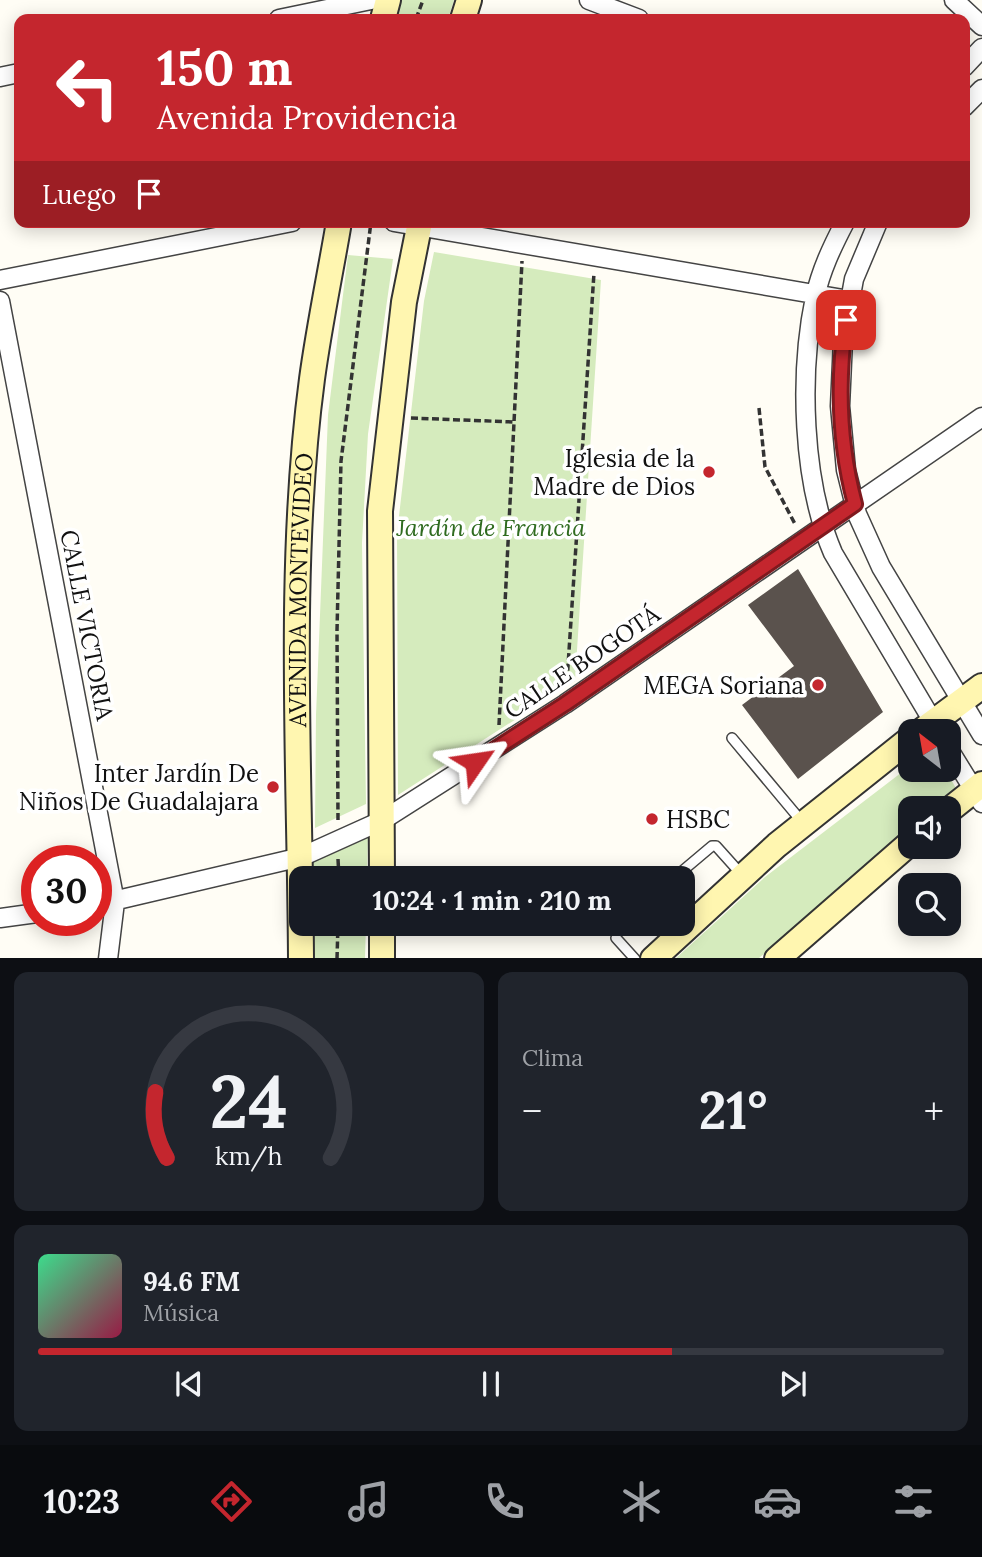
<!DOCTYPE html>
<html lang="es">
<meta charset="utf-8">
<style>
body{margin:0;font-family:Lora,serif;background:#20242c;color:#f1f3f6;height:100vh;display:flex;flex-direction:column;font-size:26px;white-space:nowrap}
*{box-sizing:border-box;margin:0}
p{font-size:23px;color:#9ea1a6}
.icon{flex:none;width:38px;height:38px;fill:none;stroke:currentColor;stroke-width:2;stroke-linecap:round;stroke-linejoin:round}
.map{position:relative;height:958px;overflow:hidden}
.details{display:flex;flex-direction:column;gap:14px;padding:14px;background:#0d0f14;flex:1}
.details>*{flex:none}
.guide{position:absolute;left:14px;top:14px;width:956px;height:214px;border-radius:14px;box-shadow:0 4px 18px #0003;background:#c4262e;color:#fff;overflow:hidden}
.needle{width:46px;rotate:329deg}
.controls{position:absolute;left:898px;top:719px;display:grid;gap:14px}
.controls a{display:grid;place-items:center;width:63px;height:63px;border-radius:14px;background:#171b24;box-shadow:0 4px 18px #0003;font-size:35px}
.speed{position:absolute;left:21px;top:845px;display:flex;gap:14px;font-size:35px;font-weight:700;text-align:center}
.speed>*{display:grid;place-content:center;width:91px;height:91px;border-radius:50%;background:#171b24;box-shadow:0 4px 18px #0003;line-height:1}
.speed .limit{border:10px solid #d22;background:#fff;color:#111}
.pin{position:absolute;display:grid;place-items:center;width:60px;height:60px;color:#fff;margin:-30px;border-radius:14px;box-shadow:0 4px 10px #0006}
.me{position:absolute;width:77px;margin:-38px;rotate:58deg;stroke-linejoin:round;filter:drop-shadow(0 0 5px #0008)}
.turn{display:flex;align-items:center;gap:24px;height:147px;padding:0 28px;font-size:32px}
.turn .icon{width:91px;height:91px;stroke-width:2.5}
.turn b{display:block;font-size:49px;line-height:60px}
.then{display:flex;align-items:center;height:66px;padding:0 28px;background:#0003;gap:14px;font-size:26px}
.big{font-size:52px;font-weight:700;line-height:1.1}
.details .card{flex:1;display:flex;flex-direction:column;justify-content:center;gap:10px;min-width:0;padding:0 24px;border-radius:14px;background:#20242c}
.details .dial{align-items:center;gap:0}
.dial svg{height:182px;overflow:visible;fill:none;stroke:#363941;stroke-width:7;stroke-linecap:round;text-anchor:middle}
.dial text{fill:#f1f3f6;stroke:none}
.song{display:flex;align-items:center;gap:21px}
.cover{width:84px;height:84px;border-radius:10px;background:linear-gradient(135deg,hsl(150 70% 55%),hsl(340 70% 35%))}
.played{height:7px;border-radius:4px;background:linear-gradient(90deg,#c4262e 70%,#363941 70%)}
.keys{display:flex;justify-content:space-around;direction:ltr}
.heat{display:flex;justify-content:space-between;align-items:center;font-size:38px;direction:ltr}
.details .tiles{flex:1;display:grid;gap:14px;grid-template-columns:1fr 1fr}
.card:last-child{grid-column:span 2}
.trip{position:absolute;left:289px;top:866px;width:406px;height:70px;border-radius:14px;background:#171b24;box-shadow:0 4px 18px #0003;font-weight:700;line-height:70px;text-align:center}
.tabs{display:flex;height:112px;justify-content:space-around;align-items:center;background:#090b0e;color:#9ea1a6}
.tabs .icon{width:49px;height:49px}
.tabs .on{color:#c4262e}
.tabs b{font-size:32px;color:#f1f3f6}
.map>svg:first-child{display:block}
</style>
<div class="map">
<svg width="982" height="959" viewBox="0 0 982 959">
<rect width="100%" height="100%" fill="#fffdf5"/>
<path fill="#d5ebbd" d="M400,0h54l-6,19h-54z
M434,252l167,28 -26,401 -177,114 -1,-262 27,-232z
M348,255l45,4 -25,175 -6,109 4,261 -51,24 1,-113 12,-300z
M910,766v4h36l13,24 -20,14h-29v22l-151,128 -84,1 90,-82z
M368,835l-1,43h-62v-13z
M307,924h59l-1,34h-57z"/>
<path fill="#5a524d" d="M798,569l85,143 -85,67 -56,-74 52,-39 -46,-61z"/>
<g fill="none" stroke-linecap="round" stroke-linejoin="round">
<defs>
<path id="lane" d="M732,738l71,85
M674,878l38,-32h4l26,29
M616,938l19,21"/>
<path id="street" d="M589,0l50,19
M954,0l28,26
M279,19l92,-19
M964,67l18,-19
M0,77l19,-4
M964,107l18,-18
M394,222l455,78
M845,222c-13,25 -24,48 -30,75 -16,77 -13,184 18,256l105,177
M878,222l-24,57 -11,61 -3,66 6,64 11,44 24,53 101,168
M0,280l292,-58
M0,301l115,601 -7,57
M948,748l34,55
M96,905l205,-48 82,-37 182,-116 417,-287
M0,918l37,-5"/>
<g id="secondary">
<path d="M383,19l5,-19"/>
<path d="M463,19l6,-19"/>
<path d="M920,732l62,-46"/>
<path d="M948,811l34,-27"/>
<path d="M382,878l-2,-367 24,-209 16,-80"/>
<path id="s1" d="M301,959c-1,-189 -14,-393 11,-580 7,-52 18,-104 27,-157"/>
<path d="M382,959v-35"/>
<path d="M653,959l124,-114 133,-106"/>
<path d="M777,959l133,-116"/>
</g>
</defs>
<use href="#lane" stroke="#444" stroke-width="12"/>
<use href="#street" stroke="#444" stroke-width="21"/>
<use href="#secondary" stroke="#333" stroke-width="28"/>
<path stroke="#333" stroke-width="3.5" stroke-dasharray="7 3.5" stroke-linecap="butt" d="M416,19l7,-19
M759,408l6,59 30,57
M411,418l103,4
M567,681l27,-408
M499,725l23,-464
M338,820l-1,-189 4,-170 30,-239
M338,859l1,19
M337,959l1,-35"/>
<use href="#lane" stroke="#fff" stroke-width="9"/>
<use href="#street" stroke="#fff" stroke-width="18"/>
<use href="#secondary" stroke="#fff6b0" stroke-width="24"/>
</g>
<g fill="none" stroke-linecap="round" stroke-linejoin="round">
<defs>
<path id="route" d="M475,762l90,-58 290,-200c-16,-60 -18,-122 -9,-184"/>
</defs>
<use href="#route" stroke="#7f191e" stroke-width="18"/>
<use href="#route" stroke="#c4262e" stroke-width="12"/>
</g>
<g fill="#c4262e" stroke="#fff" stroke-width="2.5">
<circle cx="709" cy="472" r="7"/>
<circle cx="818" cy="685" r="7"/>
<circle cx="273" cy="787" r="7"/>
<circle cx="652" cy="819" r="7"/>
</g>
<g text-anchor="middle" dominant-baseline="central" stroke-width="7" stroke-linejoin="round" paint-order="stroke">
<g font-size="24" fill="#111" stroke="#fff" text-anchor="end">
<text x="695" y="458">Iglesia de la<tspan x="695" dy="28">Madre de Dios</tspan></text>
<text x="804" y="685">MEGA Soriana</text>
<text x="259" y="773">Inter Jardín De<tspan x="259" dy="28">Niños De Guadalajara</tspan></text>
<text x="666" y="819" text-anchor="start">HSBC</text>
</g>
<g font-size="24" font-style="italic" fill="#2f6b1f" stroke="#fff">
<text x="491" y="527">Jardín de Francia</text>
</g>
<g font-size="24" fill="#111" stroke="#fff">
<text stroke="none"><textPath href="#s1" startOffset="369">AVENIDA MONTEVIDEO</textPath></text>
<text transform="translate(87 625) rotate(79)">CALLE VICTORIA</text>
<text transform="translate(582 662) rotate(-34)">CALLE BOGOTÁ</text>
</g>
</g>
</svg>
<div class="controls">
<a><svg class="needle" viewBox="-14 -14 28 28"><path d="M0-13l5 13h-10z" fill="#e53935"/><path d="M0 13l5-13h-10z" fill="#9ea1a6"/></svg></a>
<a><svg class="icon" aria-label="sound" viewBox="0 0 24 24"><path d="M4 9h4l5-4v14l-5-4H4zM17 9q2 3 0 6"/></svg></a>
<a><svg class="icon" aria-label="search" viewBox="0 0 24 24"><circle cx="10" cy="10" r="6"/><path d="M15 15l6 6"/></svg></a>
</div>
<div class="speed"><div class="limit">30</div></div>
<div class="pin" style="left:846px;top:320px;background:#d93025"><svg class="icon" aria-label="arrive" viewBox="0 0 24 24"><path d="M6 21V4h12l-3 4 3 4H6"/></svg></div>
<svg class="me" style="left:475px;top:762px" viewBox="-20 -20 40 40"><path d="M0-17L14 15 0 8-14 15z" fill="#c4262e" stroke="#fff" stroke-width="4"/></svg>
<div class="trip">10:24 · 1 min · 210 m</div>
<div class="guide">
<div class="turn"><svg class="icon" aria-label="left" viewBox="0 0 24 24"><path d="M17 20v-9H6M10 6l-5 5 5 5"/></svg><div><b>150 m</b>Avenida Providencia</div></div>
<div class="then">Luego<svg class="icon" aria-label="arrive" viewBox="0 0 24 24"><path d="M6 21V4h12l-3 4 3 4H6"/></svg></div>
</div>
</div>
<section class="details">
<div class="tiles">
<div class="card dial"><svg viewBox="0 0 100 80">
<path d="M14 69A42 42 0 1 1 86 69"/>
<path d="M14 69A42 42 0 0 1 9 40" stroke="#c4262e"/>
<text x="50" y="56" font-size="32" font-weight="700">24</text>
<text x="50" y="72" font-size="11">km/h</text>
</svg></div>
<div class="card"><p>Clima</p>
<div class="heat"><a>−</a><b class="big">21°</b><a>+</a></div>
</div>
<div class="card">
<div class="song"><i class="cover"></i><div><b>94.6 FM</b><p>Música</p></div></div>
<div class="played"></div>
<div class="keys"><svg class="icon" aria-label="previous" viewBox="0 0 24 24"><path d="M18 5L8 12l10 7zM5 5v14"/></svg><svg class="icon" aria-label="pause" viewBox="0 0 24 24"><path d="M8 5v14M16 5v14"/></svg><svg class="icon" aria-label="next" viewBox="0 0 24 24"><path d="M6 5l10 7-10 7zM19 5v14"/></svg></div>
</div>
</div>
</section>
<nav class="tabs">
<b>10:23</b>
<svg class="icon on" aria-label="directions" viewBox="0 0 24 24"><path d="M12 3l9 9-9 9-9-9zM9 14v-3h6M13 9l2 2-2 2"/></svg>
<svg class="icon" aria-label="music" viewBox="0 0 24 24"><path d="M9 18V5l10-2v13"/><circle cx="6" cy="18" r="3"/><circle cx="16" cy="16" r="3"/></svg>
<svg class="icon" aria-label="phone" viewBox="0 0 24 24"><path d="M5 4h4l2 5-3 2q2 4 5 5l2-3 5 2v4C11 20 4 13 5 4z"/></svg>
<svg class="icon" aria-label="climate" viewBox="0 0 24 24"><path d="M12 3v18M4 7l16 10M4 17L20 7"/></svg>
<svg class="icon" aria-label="car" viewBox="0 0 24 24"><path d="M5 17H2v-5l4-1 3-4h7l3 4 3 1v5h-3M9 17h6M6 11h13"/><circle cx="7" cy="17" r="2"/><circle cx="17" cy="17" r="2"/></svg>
<svg class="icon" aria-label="filters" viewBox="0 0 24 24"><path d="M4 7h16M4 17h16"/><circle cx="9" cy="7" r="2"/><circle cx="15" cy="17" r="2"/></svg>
</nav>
